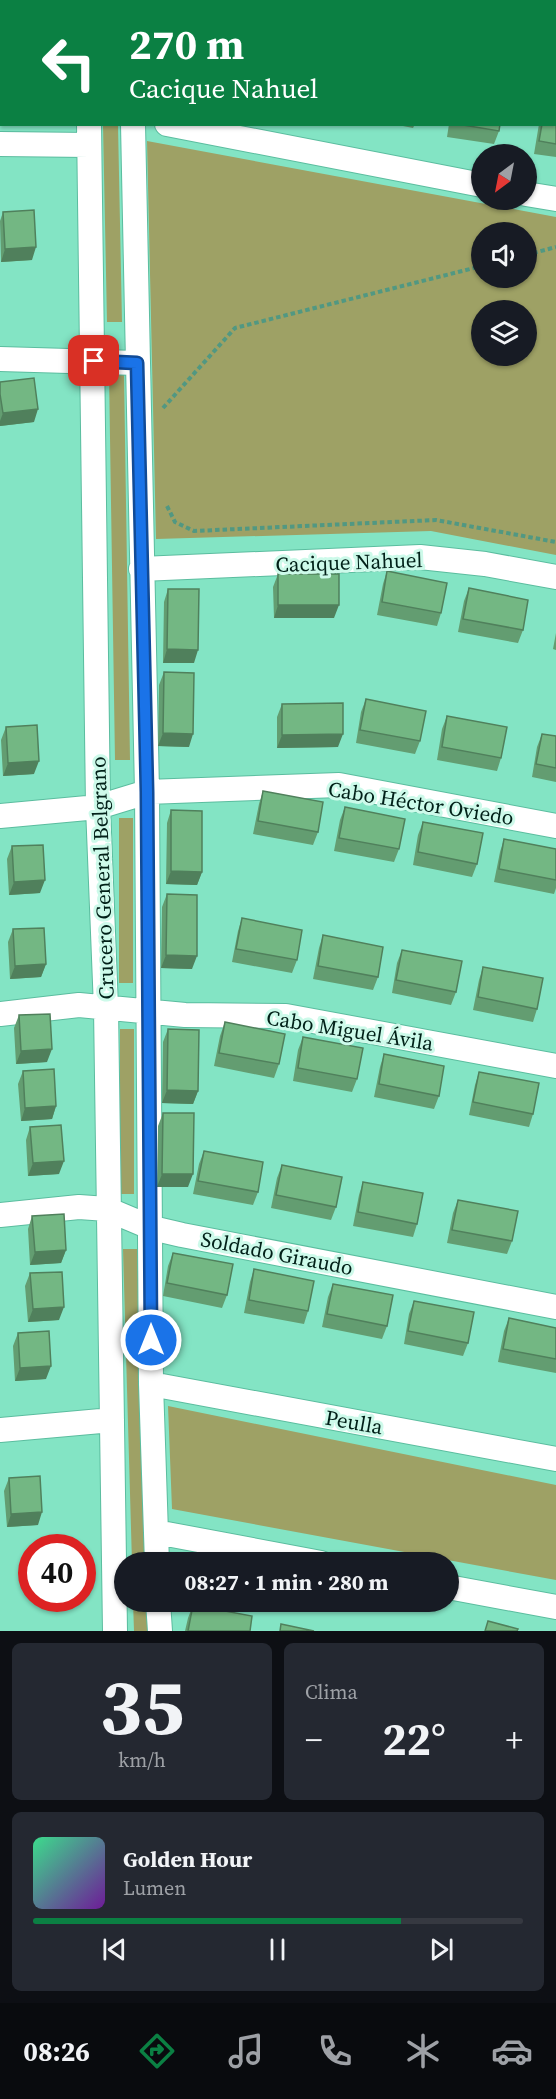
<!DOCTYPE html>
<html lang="es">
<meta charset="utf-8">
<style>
body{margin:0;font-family:"Source Serif 4",serif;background:#242831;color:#f1f3f6;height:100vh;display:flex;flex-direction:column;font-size:22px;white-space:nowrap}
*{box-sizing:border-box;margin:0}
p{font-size:20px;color:#9ea1a6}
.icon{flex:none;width:33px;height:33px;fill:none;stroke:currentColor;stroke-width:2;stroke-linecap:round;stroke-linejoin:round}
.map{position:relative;height:1631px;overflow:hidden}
.drawer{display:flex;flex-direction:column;gap:12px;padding:12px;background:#0d0f14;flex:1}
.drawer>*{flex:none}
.guide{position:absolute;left:0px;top:0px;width:556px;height:126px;box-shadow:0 2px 4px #0004;background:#0b8043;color:#fff;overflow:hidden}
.needle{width:39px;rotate:212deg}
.tools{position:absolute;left:471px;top:144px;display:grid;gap:12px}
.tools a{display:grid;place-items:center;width:66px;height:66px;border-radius:50%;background:#171b24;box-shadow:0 2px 4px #0004;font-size:30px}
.speed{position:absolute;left:18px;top:1534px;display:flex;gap:12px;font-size:30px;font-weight:700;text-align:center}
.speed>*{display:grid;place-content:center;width:78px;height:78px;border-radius:50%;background:#171b24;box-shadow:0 2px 4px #0004;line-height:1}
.speed .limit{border:9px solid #d22;background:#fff;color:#111}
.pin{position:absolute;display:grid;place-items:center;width:51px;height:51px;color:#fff;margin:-26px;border-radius:12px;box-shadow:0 3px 9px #0006}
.me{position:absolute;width:66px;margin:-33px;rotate:0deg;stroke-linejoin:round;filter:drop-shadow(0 0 4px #0008)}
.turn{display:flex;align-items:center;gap:21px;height:126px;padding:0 30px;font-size:27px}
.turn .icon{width:78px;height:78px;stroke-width:2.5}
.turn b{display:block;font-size:42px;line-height:51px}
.big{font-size:45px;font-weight:700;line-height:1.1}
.drawer .tile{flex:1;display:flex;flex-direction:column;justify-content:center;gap:9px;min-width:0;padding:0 21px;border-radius:9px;background:#242831}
.drawer .dial{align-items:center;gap:0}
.dial b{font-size:78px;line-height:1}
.song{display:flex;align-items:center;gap:18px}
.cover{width:72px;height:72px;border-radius:9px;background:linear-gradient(135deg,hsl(150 70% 55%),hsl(280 70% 35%))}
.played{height:6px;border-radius:3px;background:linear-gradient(90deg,#0b8043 75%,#363941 75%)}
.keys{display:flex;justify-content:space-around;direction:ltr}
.heat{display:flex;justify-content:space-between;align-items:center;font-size:33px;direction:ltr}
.drawer .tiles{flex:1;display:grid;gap:12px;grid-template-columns:1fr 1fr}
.tile:last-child{grid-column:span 2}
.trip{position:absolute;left:114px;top:1552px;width:345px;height:60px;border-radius:30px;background:#171b24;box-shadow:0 2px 4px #0004;font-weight:700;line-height:60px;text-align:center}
.menu{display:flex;height:96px;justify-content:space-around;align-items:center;background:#090b0e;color:#9ea1a6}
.menu .icon{width:42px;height:42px}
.menu .on{color:#0b8043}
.menu b{font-size:27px;color:#f1f3f6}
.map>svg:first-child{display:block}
</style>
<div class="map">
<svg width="556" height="1631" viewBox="0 0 556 1631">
<rect width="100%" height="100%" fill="#83e4c4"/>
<path fill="#9ea165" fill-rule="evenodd" d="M103,125h15l4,197h-15z
M147,141l409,76v338l-125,-24 -275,8zM526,232v46h-44v-46zM526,310v46h-44v-46z
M109,373h15l6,387h-15z
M119,818h14v165h-14z
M120,1029h14v165h-14z
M123,1249h14l10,314h-15z
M168,1406l388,79v95l-384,-71z
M133,1602h15l1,29h-15z"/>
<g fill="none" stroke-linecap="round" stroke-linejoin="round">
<defs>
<path id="minor" d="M87,0v2
M130,0v2
M89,124l9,683 8,201 9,623
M133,124l14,668 4,592 6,179
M167,124l315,61
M0,144l89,1
M526,194l30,5
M0,359l137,4
M141,569l279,-12 65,7 71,13
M0,816l98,-9 49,-15 192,-7 217,41
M0,1014l79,-9 106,10 101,1 270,50
M0,1215l79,-8 28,2 45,19 30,7 374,72
M151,1384l405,75
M0,1430l112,-10
M156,1532l165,31
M448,1587l108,20
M158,1602l2,29"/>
</defs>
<use href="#minor" stroke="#5bbd9f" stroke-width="26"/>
<path stroke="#519882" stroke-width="4" stroke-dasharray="4.5 3" stroke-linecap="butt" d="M526,255l30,-8
M163,408l72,-80 247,-62
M167,506l8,16 19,9 242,-11 120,22"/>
<use href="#minor" stroke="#fff" stroke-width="24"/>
</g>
<path fill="#639d71" d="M465,0h51l-1,2h-50z
M555,0h1v20h-1z
M556,115v42l-22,-3 5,-30h16z
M393,124h22l-2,4z
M449,124h51l-1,7 -5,13 -47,-7z
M3,212l29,48 -31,2 -1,-41z
M0,382l34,40 -34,4z
M387,571l54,42 -4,13 -60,-11 6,-31z
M278,574l56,44h-60l-1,-31z
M469,588l54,42 -5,13 -60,-11 6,-31z
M168,589l26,74h-31l1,-61z
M556,633v17l-3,-1z
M164,672l25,75 -31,-1 1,-61z
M366,699l54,42 -5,13 -59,-11 5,-31z
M282,704l56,43 -61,1v-31z
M447,716l54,42 -4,13 -60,-11 5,-31z
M6,727l28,47 -31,2 -2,-36z
M542,734l14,2v46l-24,-5 5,-30z
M263,791l55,41 -5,13 -60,-11 6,-30z
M345,807l54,42 -5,13 -60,-11 6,-31z
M171,810l31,62 -5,13 -31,-1 1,-61z
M423,822l54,42 -5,13 -59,-12 5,-30z
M504,839l52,10v39l-2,6 -60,-12 6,-30z
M12,846l28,47 -31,2 -2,-36z
M167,894l25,75 -31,-1 1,-61z
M242,918l55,42 -5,13 -60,-11 6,-31z
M13,929l33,35 -5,13 -31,2 -2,-37z
M323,935l55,42 -5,13 -60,-11 6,-31z
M402,950l54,42 -5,13 -59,-12 5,-30z
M483,967l54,42 -4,13 -60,-12 6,-30z
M19,1015l28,47 -31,2 -2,-36z
M225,1022l54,42 -5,14 -60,-12 6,-30z
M168,1029l30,62 -5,13 -31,-1 1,-61z
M303,1037l54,42 -5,13 -59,-11 5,-31z
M384,1054l55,42 -5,13 -60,-12 6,-30z
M23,1071l33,35 -4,13 -31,2 -3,-37z
M479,1072l54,42 -4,13 -60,-12 6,-30z
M163,1113l25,74h-31l1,-61z
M30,1127l29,47 -31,2 -2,-36z
M204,1151l54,41 -5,13 -60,-11 6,-30z
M282,1165l54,42 -5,13 -60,-12 6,-30z
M363,1182l54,42 -4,13 -60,-11 6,-31z
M458,1200l54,41 -5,13 -60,-11 6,-30z
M32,1216l34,34 -5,13 -31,2 -2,-36z
M173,1253l54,42 -5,13 -59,-12 5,-30z
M254,1269l54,42 -4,13 -60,-11 6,-31z
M30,1273l29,47 -31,2 -3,-36z
M333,1284l54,42 -5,13 -60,-12 6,-30z
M414,1301l54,42 -5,13 -59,-12 5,-30z
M509,1318l47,10v45l-58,-11 6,-31z
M18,1333l28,46 -31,2 -2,-35z
M9,1478l29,47 -31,2 -3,-36z
M193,1605l57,26h-65l3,-13z"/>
<path fill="#50805c" d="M0,21h2v12l-2,1z
M36,247l-4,13 -31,2 4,-13z
M38,409l-4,13 -34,4v-5l3,-8z
M278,605h61l-5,13h-60z
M167,649l31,1 -4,13h-31z
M163,733l30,1 -4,13 -31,-1z
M343,734l-5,13 -61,1 5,-13z
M39,761l-5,13 -31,2 5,-13z
M171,871l31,1 -5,13 -31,-1z
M45,880l-5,13 -31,2 5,-13z
M166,955l31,1 -5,13 -31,-1z
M46,964l-5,13 -31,2 5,-13z
M52,1049l-5,13 -31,2 5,-13z
M167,1090l31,1 -5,13 -31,-1z
M56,1106l-4,13 -31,2 4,-13z
M64,1161l-5,13 -31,2 5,-13z
M162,1174h31l-5,13h-31z
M66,1250l-5,13 -31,2 5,-13z
M64,1307l-5,13 -31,2 5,-13z
M51,1366l-5,13 -31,2 5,-13z
M42,1512l-4,13 -31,2 4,-13z"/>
<path fill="#73b783" stroke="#50805c" stroke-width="1.5" d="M0,0h17l1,2h-16v19h-2z
M555,115h1v29l-17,-3 3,-17h13z
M457,124h43l-1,7z
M34,210l2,37 -31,2 -2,-37z
M34,378l4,31 -35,4 -3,-19v-12z
M387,571l60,12 -6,30 -59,-11z
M278,574h61v31h-61z
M469,588l59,12 -5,30 -60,-11z
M168,589h31l-1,61 -31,-1z
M164,672l30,1 -1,61 -30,-1z
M366,699l60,12 -6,30 -60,-11z
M343,703v31l-61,1v-31z
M447,716l60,11 -6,31 -59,-11z
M37,725l2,36 -31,2 -2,-36z
M542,734l14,2v32l-20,-4z
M263,791l60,11 -5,30 -60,-11z
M345,807l60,12 -6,30 -60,-11z
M171,810l31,1v61l-31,-1z
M423,822l60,11 -6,31 -59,-12z
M504,839l52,10v31l-57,-11z
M43,845l2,35 -31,2 -2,-36z
M167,894l30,1v61l-31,-1z
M242,918l60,12 -5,30 -61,-11z
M44,928l2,36 -31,2 -2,-37z
M323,935l60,12 -5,30 -60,-11z
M402,950l60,11 -6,31 -60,-12z
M483,967l60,11 -6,31 -59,-12z
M50,1014l2,35 -31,2 -2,-36z
M225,1022l60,12 -6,30 -60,-11z
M168,1029l31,1 -1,61 -31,-1z
M303,1037l60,11 -6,31 -59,-11z
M384,1054l60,12 -5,30 -60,-12z
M54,1069l2,37 -31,2 -2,-37z
M479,1072l60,11 -6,31 -60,-12z
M163,1113h31l-1,61h-31z
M61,1125l3,36 -31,2 -3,-36z
M204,1151l59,11 -5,30 -60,-11z
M282,1165l60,12 -6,30 -60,-12z
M363,1182l60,11 -6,31 -59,-12z
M458,1200l60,11 -6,30 -60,-11z
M64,1214l2,36 -31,2 -3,-36z
M173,1253l60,11 -6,31 -60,-12z
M254,1269l60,12 -6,30 -59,-11z
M62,1272l2,35 -31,2 -3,-36z
M333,1284l60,11 -6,31 -60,-12z
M414,1301l60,11 -6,31 -60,-12z
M509,1318l47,10v31l-53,-10z
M49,1331l2,35 -31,2 -2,-35z
M40,1476l2,36 -31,2 -2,-36z
M193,1605l59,11 -2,15h-62z
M488,1621l30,8 -1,2h-32z
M281,1624l33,7h-34z"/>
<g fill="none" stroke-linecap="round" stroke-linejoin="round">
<defs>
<path id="route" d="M94,361l43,2 10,429 4,548"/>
</defs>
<use href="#route" stroke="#114b97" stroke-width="15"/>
<use href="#route" stroke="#1a73e8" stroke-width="10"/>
</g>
<g text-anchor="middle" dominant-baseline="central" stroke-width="6" stroke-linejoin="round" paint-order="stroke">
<g font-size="21" fill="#012018" stroke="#cdfaea">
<text transform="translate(349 562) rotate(-2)">Cacique Nahuel</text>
<text transform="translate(421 803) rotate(9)">Cabo Héctor Oviedo</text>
<text transform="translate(102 878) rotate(-92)">Crucero General Belgrano</text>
<text transform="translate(350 1030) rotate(9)">Cabo Miguel Ávila</text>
<text transform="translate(277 1253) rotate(11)">Soldado Giraudo</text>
<text transform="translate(354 1422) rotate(10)">Peulla</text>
</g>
</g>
</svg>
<div class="tools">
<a><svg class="needle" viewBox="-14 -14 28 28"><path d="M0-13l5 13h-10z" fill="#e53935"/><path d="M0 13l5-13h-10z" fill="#9ea1a6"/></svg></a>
<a><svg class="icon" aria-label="sound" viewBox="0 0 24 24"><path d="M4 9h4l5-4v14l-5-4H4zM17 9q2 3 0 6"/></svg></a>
<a><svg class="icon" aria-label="layers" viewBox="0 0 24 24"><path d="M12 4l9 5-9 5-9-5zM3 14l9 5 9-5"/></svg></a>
</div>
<div class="speed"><div class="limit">40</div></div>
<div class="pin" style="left:94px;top:361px;background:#d93025"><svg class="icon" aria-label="arrive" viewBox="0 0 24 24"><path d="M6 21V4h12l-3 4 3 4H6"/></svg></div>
<svg class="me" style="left:151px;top:1340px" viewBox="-20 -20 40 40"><circle r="17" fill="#1a73e8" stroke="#fff" stroke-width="3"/><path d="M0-11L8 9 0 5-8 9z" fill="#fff"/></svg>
<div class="trip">08:27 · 1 min · 280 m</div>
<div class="guide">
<div class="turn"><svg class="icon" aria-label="left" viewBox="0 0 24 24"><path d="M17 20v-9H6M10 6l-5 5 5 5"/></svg><div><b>270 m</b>Cacique Nahuel</div></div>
</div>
</div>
<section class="drawer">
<div class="tiles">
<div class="tile dial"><b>35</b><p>km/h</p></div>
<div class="tile"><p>Clima</p>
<div class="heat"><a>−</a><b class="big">22°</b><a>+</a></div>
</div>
<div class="tile">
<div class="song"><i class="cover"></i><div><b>Golden Hour</b><p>Lumen</p></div></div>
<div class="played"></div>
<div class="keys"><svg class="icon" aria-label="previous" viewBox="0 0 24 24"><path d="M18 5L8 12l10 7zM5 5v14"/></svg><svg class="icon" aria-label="pause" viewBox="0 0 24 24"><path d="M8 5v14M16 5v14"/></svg><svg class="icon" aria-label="next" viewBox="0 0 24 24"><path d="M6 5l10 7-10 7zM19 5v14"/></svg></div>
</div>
</div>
</section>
<nav class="menu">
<b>08:26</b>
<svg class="icon on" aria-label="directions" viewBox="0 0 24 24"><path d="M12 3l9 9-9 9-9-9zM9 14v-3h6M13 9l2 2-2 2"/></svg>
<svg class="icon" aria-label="music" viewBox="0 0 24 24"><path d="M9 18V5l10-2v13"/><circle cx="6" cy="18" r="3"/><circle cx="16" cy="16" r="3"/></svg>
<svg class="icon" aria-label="phone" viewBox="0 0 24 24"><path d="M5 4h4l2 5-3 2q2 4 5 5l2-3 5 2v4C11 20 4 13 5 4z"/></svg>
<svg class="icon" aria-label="climate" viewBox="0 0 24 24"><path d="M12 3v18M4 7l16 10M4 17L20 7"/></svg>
<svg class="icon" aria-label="car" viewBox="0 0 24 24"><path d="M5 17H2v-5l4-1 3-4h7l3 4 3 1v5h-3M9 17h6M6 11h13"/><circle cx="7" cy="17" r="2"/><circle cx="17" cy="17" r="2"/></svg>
</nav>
